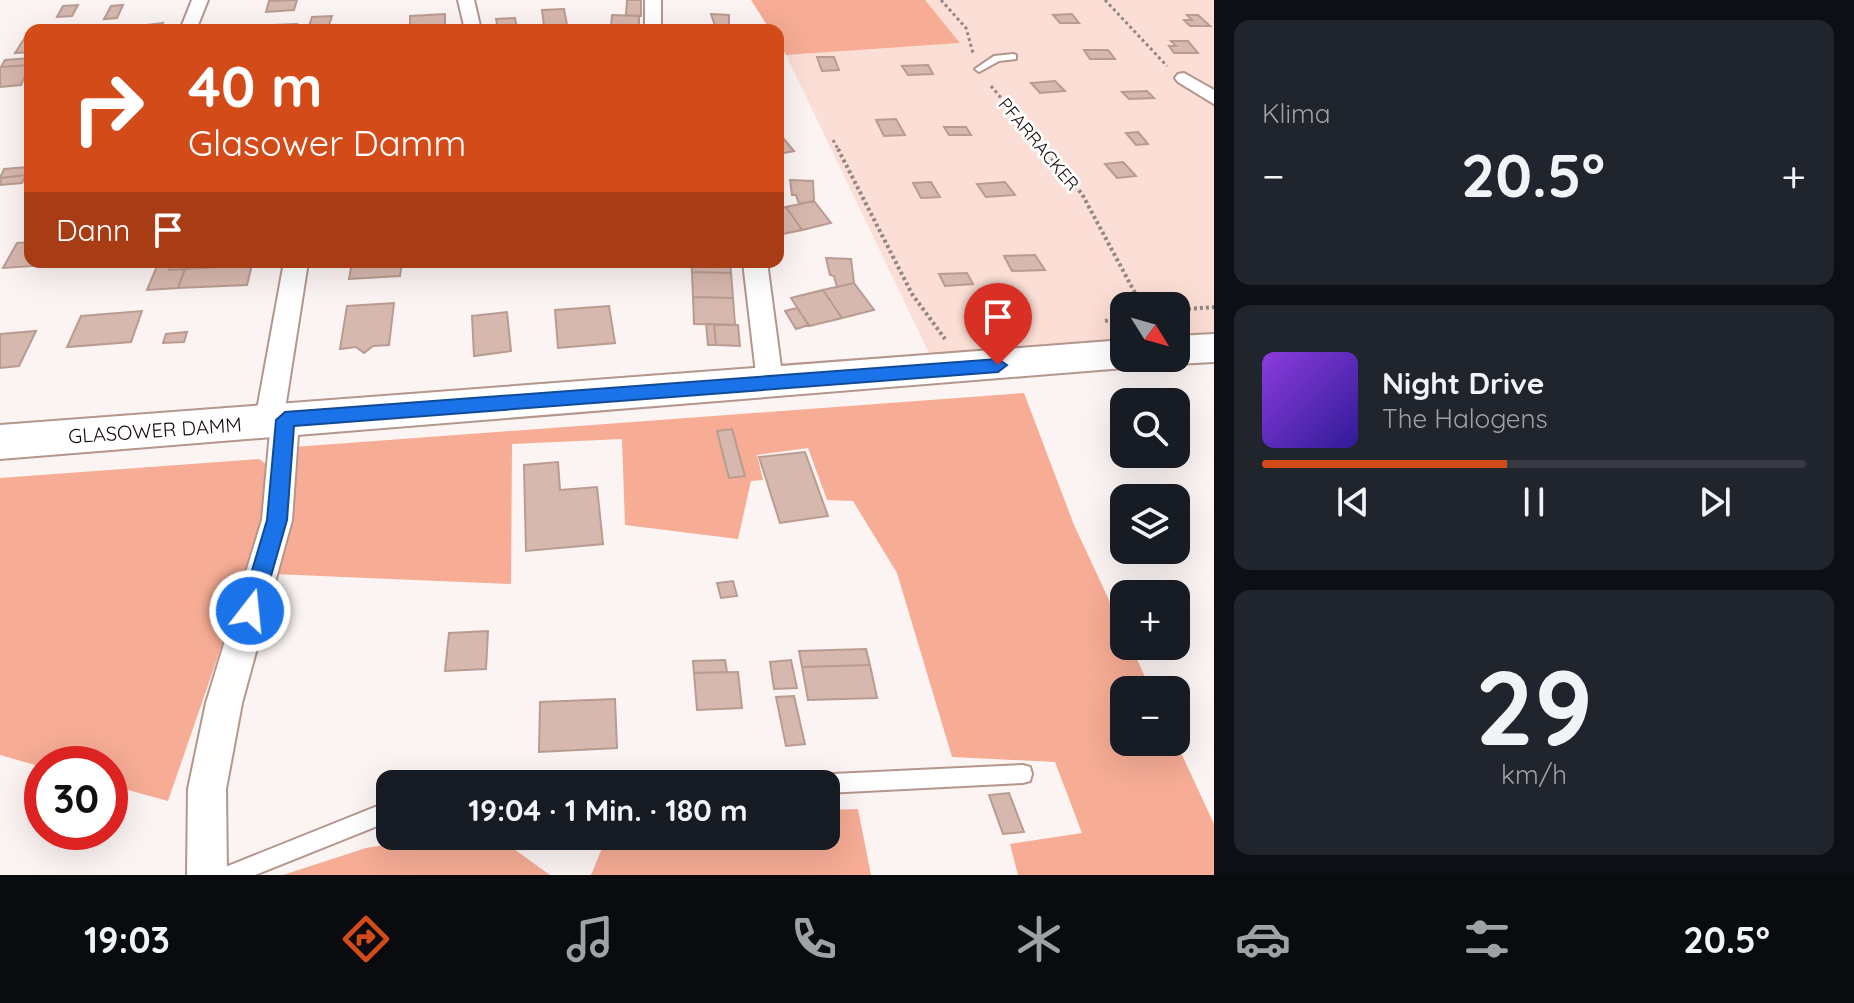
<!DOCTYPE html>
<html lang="de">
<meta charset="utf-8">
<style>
body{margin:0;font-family:Quicksand,sans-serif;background:#20242c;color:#f1f3f6;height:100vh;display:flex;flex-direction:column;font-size:30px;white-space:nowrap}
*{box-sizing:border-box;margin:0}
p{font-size:26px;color:#9ea1a6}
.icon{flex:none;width:44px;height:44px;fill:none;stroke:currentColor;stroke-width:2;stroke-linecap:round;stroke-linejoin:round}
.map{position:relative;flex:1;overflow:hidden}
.details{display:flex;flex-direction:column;gap:20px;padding:20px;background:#0d0f14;width:640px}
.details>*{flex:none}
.top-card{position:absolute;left:24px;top:24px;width:760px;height:244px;border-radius:16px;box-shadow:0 8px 32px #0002;background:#d24b19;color:#fff;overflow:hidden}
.needle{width:52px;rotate:127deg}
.controls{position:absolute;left:1110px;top:292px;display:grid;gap:16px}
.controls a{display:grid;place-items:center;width:80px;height:80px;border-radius:16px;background:#171b24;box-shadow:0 8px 32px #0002;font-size:40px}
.speed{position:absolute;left:24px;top:746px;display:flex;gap:16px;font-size:40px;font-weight:700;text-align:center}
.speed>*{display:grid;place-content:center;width:104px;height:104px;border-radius:50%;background:#171b24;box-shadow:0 8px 32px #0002;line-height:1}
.speed .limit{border:12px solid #d22;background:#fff;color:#111}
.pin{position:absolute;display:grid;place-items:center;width:68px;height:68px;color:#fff;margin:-82px -34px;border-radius:50% 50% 50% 0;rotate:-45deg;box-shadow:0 0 8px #0007}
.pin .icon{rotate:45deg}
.me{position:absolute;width:88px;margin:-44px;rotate:16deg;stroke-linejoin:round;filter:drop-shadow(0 0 6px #0008)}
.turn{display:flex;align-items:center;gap:28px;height:168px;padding:0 32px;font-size:36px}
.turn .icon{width:104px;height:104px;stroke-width:2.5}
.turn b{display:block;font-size:56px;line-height:68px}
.then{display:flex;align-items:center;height:76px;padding:0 32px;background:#0003;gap:16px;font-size:30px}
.big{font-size:60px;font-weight:700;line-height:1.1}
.details .card{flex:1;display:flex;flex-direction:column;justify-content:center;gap:12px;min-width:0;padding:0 28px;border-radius:16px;background:#20242c}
.details .dial{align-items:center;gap:0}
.dial b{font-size:104px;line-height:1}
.song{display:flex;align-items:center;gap:24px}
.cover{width:96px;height:96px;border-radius:12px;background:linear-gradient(135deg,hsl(270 70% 55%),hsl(250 70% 35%))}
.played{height:8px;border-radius:4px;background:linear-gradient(90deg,#d24b19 45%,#363941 45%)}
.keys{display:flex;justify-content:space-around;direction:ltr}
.heat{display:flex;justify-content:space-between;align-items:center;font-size:44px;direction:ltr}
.trip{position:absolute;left:376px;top:770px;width:464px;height:80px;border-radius:16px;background:#171b24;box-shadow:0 8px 32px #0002;font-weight:700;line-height:80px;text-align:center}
.menu{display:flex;height:128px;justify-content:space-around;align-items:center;background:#090b0e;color:#9ea1a6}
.menu .icon{width:56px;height:56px}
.menu .current{color:#d24b19}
.menu b{font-size:36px;color:#f1f3f6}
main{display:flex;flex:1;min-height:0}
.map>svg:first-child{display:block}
</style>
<main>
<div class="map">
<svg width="1214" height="875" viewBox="0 0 1214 875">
<rect width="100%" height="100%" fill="#fbf4f2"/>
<path fill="#fbded5" d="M925,0h289v338l-38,3v-35h-52v38l-193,13 -145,-302 174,-12z"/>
<path fill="#f6ac95" d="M751,0h174l35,43 -174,12 -8,-13v-12h-8z
M1024,393l50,132 50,107v14h7l20,44h-27v52h52l38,82v51h-196l-8,-31 72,-11 -27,-71 -103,-5 -55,-184 -44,-72 -26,-1 -19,-52 -51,7 6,25 -12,1 -13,58 -113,-14 -3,-86 -110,5 -1,140 -238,-10 21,-127z
M259,459l7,5 -1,56 -97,281 -58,-16v-21h-68v3l-42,-12v-277z
M858,809l13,66h-280l16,-39h219v-26z
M436,836h60l54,39h-267l83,-27z"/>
<path fill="#d7b8ae" stroke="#b99b91" stroke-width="2" d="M297,0l-3,10 -28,2 3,-11z
M627,0h14v16l-15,-1z
M78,5l-6,11 -15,1 6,-11z
M123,5l-6,13 -13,1 7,-13z
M564,9l3,16 -23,1 -2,-16z
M445,14v11l-35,3v-12z
M711,14l18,1v12l-13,2z
M1072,14l7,9h-19l-7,-8z
M612,15l27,1v12l-28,-1z
M1187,15h11l12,11h-20l-6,-6h8z
M332,16l-4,12 -20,1 4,-12z
M515,18l2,10 -19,1 -2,-10z
M163,23l-4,7h-34l6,-3z
M297,24l-2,6h-52l6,-4z
M26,36h4v16l-15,1z
M1171,41h17l10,12h-24l-5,-7h7z
M1084,50h24l7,9h-25z
M817,57h17l5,13 -17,1z
M30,58v7l-29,2 4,-7z
M30,65l-9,20 -21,2v-20z
M928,65l5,9 -25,1 -6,-9z
M1055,81l10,10 -25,2 -9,-10z
M1147,91l7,7 -25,1 -7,-7z
M896,119l9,16 -21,1 -8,-16z
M944,127h22l5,8h-22z
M1138,132l10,12 -12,1 -10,-12z
M778,133h1l15,18 -16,3z
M1123,162l13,14 -19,2 -12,-14z
M30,167l-4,8 -26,3 4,-9z
M26,175l-4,8 -22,2 1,-7z
M790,180l23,1 1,20 -15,3 -3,-9h-4z
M931,182l9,15 -19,1 -8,-15z
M1005,182l10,13 -29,2 -9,-13z
M814,201l17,22 -29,7 -16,-23z
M786,207l16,23 -24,5v-26z
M30,242v20l33,2 -60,4 14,-25z
M1035,255l10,15 -33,1 -8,-15z
M826,258l25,1 3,24 -17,4 -3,-11 -4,-1z
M172,262h30l-2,6 -31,2z
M352,262h50l-2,14 -51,3z
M691,262h39l1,11 -39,-1z
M252,265l-5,20 -69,3 7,-19z
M157,266h14l-2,4 16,-1 -7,19 -31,2z
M692,272l39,1 2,25 -40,-1z
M967,273l6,11 -28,2 -6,-12z
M854,283l20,27 -32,8 -19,-28z
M823,290l19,28 -33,8 -18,-28z
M693,297l40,1 2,27 -41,-1z
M394,303l-5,42 -16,1 -9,7 -8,-6 -16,2 7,-43z
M609,306l6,37 -57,5 -3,-38z
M797,308l12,17 -13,4 -11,-18z
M142,311l-11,31 -64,5 14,-31z
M507,312l4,39 -37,5 -2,-40z
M706,324h8l2,21h-8z
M714,324l24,1 2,21 -24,-1z
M36,331l-17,35 -19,2v-34z
M187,332l-3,10 -21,1 3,-9z
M732,429l13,47 -16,2 -12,-47z
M805,452l23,64 -48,7 -21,-66z
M558,462l2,28 37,-3 6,57 -77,7 -2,-86z
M733,581l4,15 -16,2 -4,-15z
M488,631l-2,38 -41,2 4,-38z
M866,649l4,16 -68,2 -3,-16z
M725,660l2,12 -33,1 -1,-12z
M791,660l6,28 -23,1 -4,-27z
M870,665l7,33 -69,2 -6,-33z
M738,672l4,36 -45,2 -3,-37z
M794,696l11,48 -19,2 -10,-49z
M615,699l2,49 -78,4 1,-50z
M1009,793l15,39 -21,2 -14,-39z"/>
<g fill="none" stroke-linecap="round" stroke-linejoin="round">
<defs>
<path id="lane" d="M1013,54l3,1v4l-17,2 -20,11 -4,-3 19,-13z
M1023,765l7,2 2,7 -2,7 -7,2 -197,10v-9h-23l2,-7 7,-2z
M390,801v20l-135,54h-35l3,-7z"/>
<path id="street" d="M192,0h16l-12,30h-16z
M458,0h16l7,30h-16z
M645,0h16v30h-16z
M1184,73l30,17v14l-36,-22 -3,-4 3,-4z
M284,262h24l-23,147 10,3 4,8 -7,100 -50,183 -16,86 1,86h-40l1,-86 18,-86 56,-183 8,-88 -11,-3 -4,-8z
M743,262h24l16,120 -4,7 -9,4 -9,-4 -4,-7z"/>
<path id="secondary" d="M1214,334v28l-38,2 -14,-6h14v-22z
M1124,340v18h16l-3,6 -13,4 -1124,91v-34z"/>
</defs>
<use href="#lane" stroke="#b4968d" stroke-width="4"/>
<use href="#street" stroke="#b4968d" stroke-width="4"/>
<use href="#secondary" stroke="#b4968d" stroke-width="4"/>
<path stroke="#908785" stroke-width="3" stroke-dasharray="3 3" stroke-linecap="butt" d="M941,0l25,28 7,25
M1105,0l62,66
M991,86l55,65
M833,140l6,11"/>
<path stroke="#908785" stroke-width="4" stroke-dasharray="3 3" stroke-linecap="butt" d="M838,149l74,145 33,45
M1044,149l38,45 60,112
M1176,310l38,-3
M1105,321l19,-4"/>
<use href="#lane" fill="#fff" fill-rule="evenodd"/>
<use href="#street" fill="#fff" fill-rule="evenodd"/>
<use href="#secondary" fill="#fff" fill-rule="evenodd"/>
</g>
<path fill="#1a73e8" stroke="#114b97" stroke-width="2" d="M998,359l9,6 -9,7 -704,54 -7,94 -26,91 -3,8 -8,3 -7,-3 -3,-8 27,-91 9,-100 9,-8z"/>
<g text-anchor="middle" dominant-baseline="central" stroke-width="6" stroke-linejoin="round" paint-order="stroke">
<g font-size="18" fill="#160b08" stroke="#fff">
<text transform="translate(1039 144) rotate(50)">PFARRACKER</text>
</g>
<g font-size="20" fill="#160b08" stroke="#fff">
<text transform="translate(155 430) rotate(-4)">GLASOWER DAMM</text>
</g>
</g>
</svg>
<div class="controls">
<a><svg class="needle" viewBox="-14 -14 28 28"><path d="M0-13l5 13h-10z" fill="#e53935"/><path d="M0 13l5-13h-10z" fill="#9ea1a6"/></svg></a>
<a><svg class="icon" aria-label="search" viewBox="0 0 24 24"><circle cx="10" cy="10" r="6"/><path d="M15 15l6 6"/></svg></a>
<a><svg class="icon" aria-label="layers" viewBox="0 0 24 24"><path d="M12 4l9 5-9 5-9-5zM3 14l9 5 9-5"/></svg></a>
<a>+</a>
<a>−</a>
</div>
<div class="speed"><div class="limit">30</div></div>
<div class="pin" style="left:998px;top:365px;background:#d93025"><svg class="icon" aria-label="arrive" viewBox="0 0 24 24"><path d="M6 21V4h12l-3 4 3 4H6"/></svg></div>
<svg class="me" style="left:250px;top:611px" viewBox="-20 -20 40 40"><circle r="17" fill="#1a73e8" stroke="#fff" stroke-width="3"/><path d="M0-11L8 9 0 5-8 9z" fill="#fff"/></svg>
<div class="trip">19:04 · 1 Min. · 180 m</div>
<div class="top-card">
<div class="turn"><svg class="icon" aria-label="right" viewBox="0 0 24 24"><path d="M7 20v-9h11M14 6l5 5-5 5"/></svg><div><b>40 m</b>Glasower Damm</div></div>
<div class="then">Dann<svg class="icon" aria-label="arrive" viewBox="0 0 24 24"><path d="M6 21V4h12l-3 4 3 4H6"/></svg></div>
</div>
</div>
<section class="details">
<div class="card"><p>Klima</p>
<div class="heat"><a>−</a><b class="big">20.5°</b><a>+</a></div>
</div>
<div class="card">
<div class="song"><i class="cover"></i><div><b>Night Drive</b><p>The Halogens</p></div></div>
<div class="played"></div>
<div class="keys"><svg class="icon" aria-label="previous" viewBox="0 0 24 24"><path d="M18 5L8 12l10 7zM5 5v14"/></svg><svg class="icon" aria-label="pause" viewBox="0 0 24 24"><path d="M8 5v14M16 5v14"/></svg><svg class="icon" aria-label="next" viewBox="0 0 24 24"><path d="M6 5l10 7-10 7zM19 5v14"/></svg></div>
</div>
<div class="card dial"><b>29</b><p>km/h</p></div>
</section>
</main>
<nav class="menu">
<b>19:03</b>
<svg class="icon current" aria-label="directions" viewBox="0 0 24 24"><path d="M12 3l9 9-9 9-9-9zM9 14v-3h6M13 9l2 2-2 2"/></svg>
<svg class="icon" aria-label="music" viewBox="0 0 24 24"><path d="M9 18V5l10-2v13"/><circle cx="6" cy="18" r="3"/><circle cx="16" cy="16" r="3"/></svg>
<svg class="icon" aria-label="phone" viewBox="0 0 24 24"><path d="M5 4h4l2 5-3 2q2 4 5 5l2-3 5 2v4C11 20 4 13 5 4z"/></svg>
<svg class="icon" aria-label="climate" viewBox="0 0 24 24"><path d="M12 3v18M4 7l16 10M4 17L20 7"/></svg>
<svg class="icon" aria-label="car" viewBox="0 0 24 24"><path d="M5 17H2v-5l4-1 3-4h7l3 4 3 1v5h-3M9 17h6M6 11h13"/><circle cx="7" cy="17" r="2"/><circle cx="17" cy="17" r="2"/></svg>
<svg class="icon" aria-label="filters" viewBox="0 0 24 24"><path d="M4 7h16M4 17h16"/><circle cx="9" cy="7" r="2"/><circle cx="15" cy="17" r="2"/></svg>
<b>20.5°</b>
</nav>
